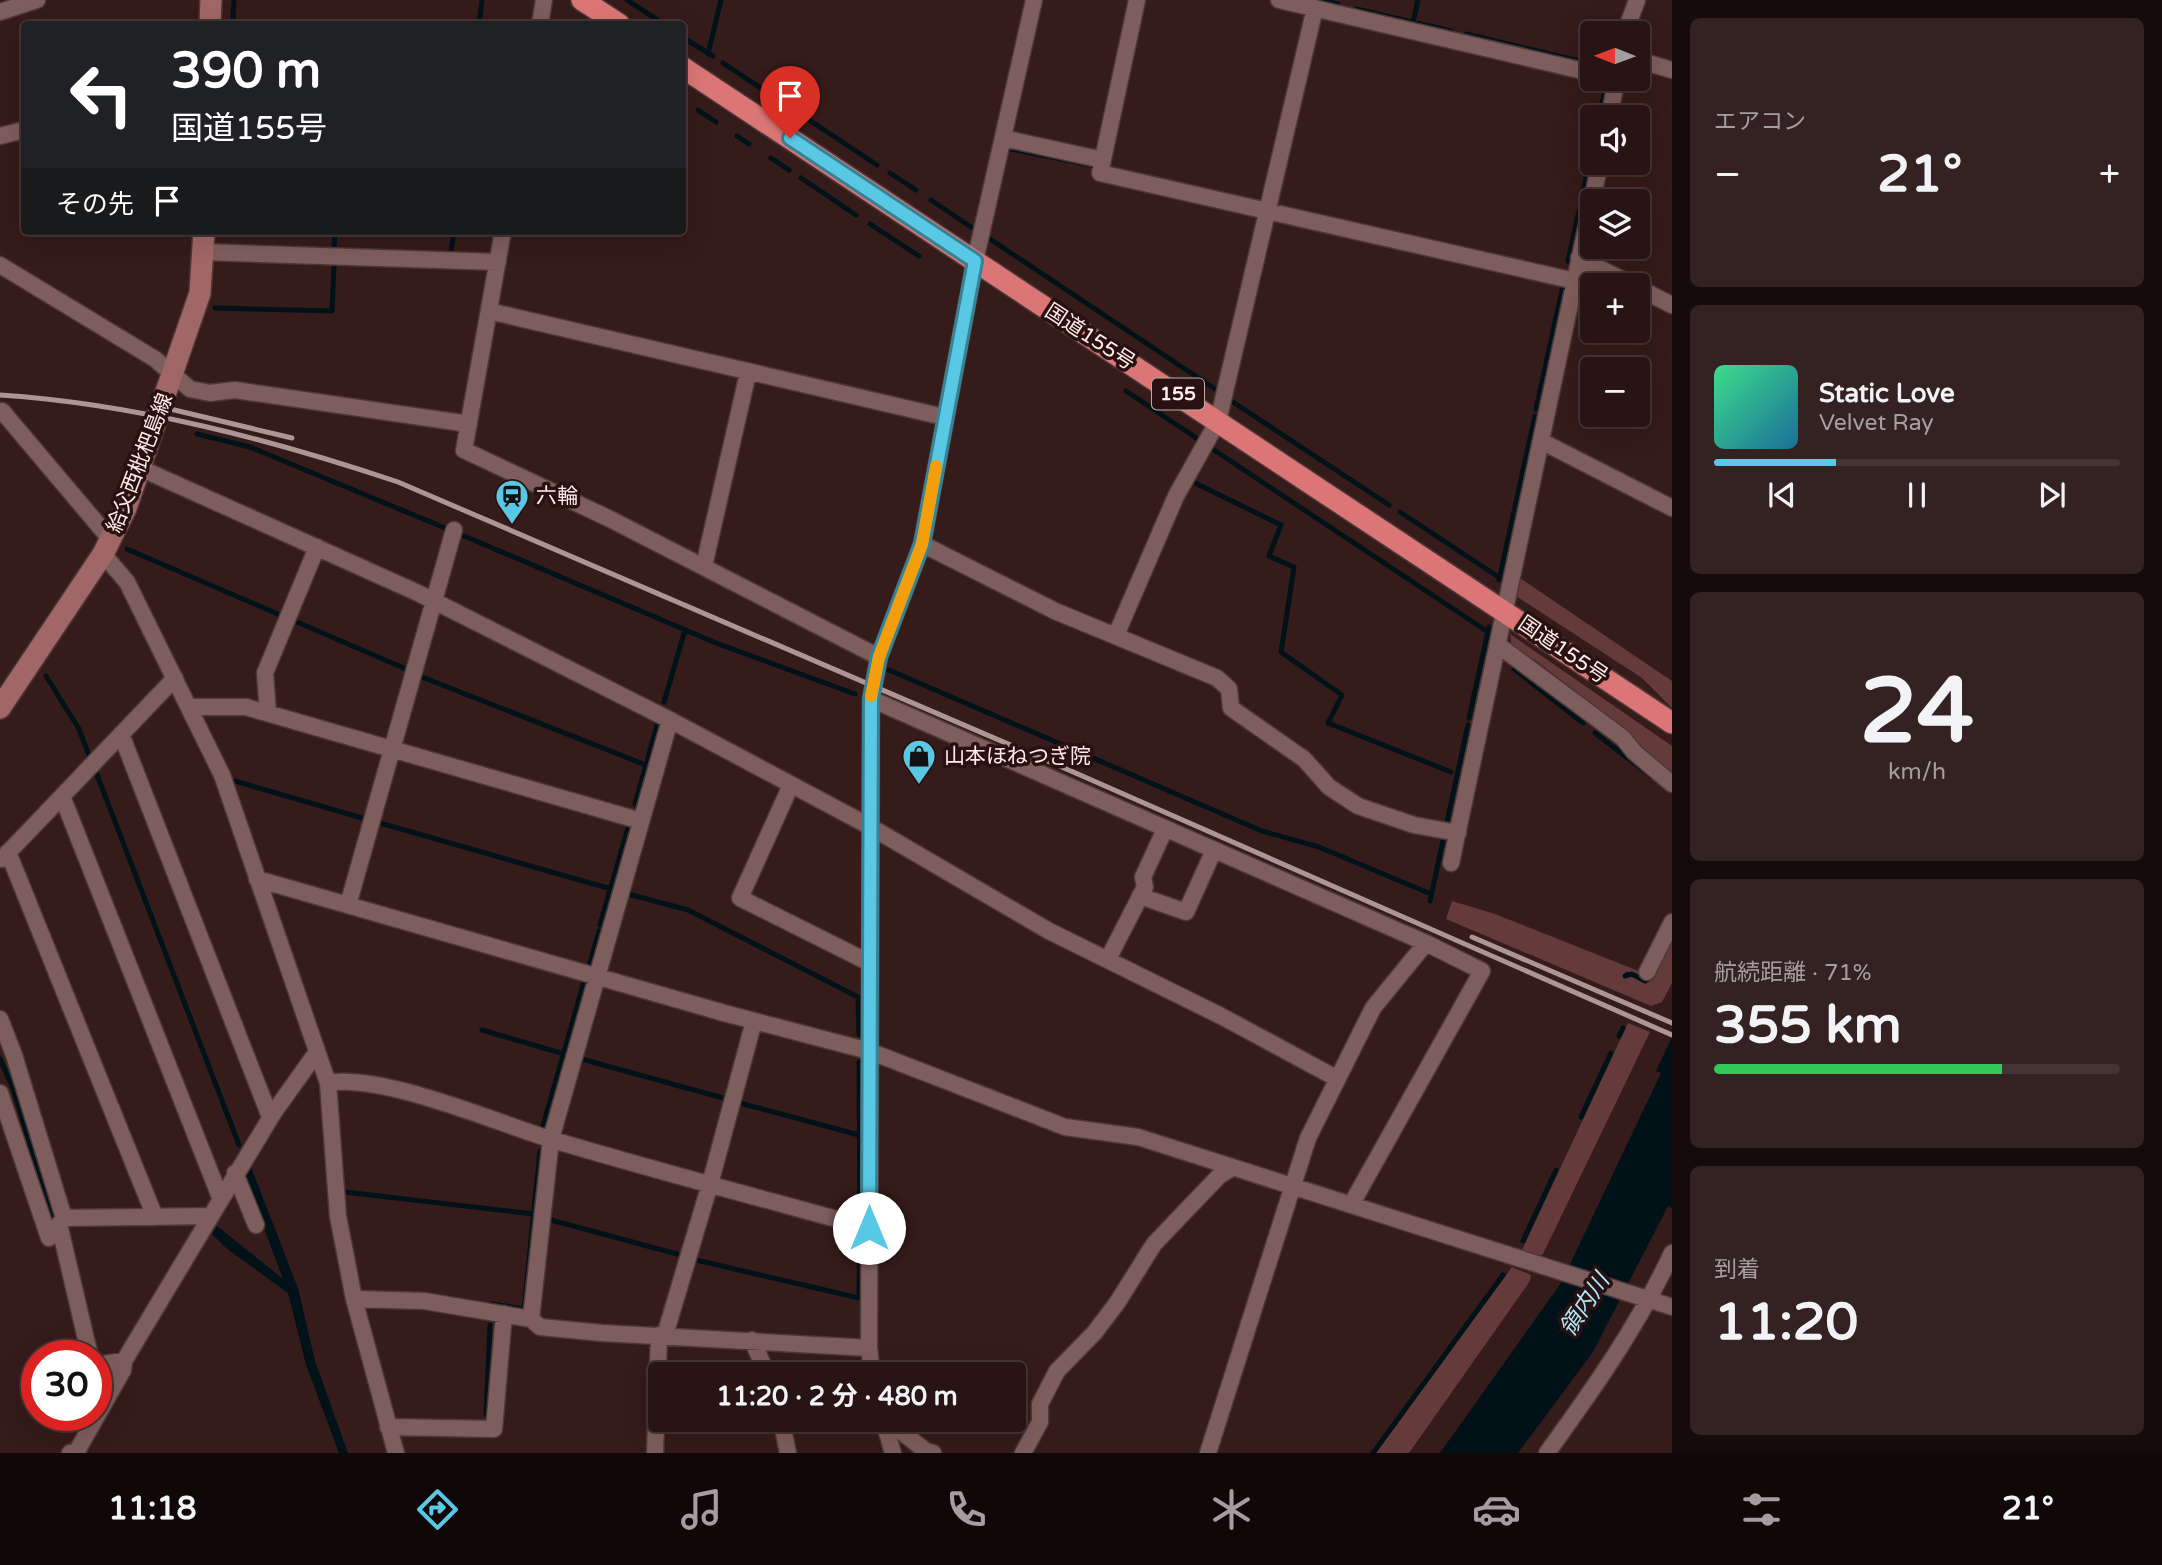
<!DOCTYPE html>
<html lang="ja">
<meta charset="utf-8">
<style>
body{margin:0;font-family:"Varela Round","Noto Sans JP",sans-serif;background:#342122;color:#f1f3f6;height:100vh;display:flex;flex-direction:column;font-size:26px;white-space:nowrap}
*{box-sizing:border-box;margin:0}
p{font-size:23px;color:#a59ea0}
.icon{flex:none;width:38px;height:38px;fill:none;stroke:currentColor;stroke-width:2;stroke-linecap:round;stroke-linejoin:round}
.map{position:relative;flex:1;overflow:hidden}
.drawer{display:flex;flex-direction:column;gap:18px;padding:18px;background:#160b0b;width:490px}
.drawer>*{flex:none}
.top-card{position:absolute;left:21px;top:21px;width:665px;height:214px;border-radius:7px;box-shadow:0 7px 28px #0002,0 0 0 2px #443334;background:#202124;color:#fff;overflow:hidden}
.needle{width:46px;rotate:271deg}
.tools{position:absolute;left:1580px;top:21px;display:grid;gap:14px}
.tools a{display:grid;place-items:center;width:70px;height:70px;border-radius:7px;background:#281414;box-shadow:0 7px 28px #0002,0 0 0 2px #443334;font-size:35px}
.speed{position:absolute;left:21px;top:1340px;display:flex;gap:14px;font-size:35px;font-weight:700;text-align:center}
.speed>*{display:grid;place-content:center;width:91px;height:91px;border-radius:50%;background:#281414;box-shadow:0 7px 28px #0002,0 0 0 2px #443334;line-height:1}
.speed .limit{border:10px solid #d22;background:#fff;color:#111}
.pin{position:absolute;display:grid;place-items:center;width:60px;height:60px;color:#fff;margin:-72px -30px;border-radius:50% 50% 50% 0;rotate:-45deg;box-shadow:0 0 7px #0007}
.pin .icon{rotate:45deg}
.me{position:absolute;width:77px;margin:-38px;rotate:0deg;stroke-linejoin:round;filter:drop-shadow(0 0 5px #0008)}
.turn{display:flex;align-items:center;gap:24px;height:147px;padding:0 35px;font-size:32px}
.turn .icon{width:91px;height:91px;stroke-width:2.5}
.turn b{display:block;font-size:49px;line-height:60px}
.then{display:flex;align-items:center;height:66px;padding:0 35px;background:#0003;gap:14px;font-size:26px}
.big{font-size:52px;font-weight:700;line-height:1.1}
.drawer .tile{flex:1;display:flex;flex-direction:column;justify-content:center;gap:10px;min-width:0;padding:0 24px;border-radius:10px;background:#342122}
.drawer .dial{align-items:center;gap:0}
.dial b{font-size:91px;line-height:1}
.song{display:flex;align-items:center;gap:21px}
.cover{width:84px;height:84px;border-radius:10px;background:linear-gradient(135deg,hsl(150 70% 55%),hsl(200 70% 35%))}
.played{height:7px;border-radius:4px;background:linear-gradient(90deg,#58c8e4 30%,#443334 30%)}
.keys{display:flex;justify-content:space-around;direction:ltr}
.heat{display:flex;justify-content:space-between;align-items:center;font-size:38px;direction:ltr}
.charge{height:10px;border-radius:5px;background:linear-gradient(90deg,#34c759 71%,#443334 0)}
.trip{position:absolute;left:648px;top:1362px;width:378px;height:70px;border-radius:7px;background:#281414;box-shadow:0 7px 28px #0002,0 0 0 2px #443334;font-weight:700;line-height:70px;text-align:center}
.menu{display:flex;height:112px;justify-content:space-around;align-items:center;background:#100808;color:#a59ea0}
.menu .icon{width:49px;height:49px}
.menu .current{color:#58c8e4}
.menu b{font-size:32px;color:#f1f3f6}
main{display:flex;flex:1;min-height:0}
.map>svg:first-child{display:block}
</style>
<main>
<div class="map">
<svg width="1672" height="1453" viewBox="0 0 1672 1453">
<rect width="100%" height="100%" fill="#351b1a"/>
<path fill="#643b3a" d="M1517,576l155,105v27l-30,-30 -126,-82z
M1510,634l162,112v31l-34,-28 -8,-16 -95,-73 -23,-11z
M1452,901l43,13 146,58 5,7 -20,-8 -2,4 26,6 22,-42v44l-10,19 -11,4 -205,-87z
M1628,1023l22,9 -107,222 -5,2 -16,-6z
M1512,1267l19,8 -1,6 -121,172h-33z"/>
<path fill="#001218" d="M1672,1037v171l-4,-2 -75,146 -75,101h-78l121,-170 100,-210 -5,-2z
M249,1162l49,126 17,73 33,92h-9l-33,-88 -18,-72 -62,-45 -14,-14 5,-8 66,53 -41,-109z"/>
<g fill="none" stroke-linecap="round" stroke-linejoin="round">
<path stroke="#001218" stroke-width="5" d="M627,0l37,24
M1318,0l20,4
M1356,9l95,22
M233,21l1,-21
M1413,22l5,-22
M479,24l3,-24
M1466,34l126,30
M682,37l31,19
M708,54l13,-54
M723,63l154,102
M698,110l18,12
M1599,117l7,-31
M737,136l12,8
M1011,149l85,17
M771,158l18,12
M890,173l26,17
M801,178l55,37
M931,200l40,27
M1581,202l11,-54
M870,224l49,32
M990,239l225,150
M334,249l1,-18
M451,252l3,-21
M1568,261l11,-50
M215,308l117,3 2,-45
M1126,391l75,50
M1233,402l156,103
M1536,409l27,-123
M197,434l53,13 195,81
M1211,448l277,184
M1191,481l90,44 -12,31 25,11 -13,85 61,43 -14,28 123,49
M1400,512l100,66
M462,535l254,108 139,51
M127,549l153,66
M1499,580l36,-164
M297,622l109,47
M1514,669l69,54
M889,670l373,161 57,16 112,47
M46,676l33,53 10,26
M422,677l224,88
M664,702l21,-72
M1469,718l20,-91
M1595,733l56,43
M96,772l143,373
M235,781l127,37
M635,804l23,-82
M1447,822l21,-97
M380,823l231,66
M628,894l60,16 170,87 1,38
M1430,901l14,-65
M600,925l28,-97
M590,963l9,-32
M1625,976l7,-2 13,7 5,-3
M482,1030l82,24
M1619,1036l4,-8
M578,1058l145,40
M0,1059l14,32 38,127
M859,1062l1,149
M740,1103l119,32
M1581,1117l30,-64
M543,1126l42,-148
M345,1192l189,22
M551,1220l126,34
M1523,1241l33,-71
M696,1260l163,38 1,-62
M492,1304l32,5 16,-158
M486,1415l4,-90
M1373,1453l130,-178"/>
<defs>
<path id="minor" d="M1137,0l-37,173 475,108
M1279,0l313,73
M0,12l37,-12
M540,24l4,-24
M1625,33l12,-33
M1638,60l34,10
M1609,117l8,-38
M0,136l24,-6
M1003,138l100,22
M503,231l-39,219 146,69 269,138
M203,252l295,10
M1579,258l54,27
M0,265l155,94 35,30 20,4 25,-3 234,34
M1638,288l34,17
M489,311l455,106
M2,411l109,129
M1541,441l131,67
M140,468l278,125 252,127 199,106 180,105 172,85 115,62
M922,544l133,67 162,67 12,11 2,19 73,51 25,28 29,19 56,19 44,8
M103,554l24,28 95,193 106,308 10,133 16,83 42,154
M704,566l44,-193
M1116,635l60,-139 42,-75 97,-413
M1498,645l125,93 11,14 38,32
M871,699l555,244 56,28 -131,234
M189,707h57l395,114
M268,713l-3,-40 52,-126
M121,734l149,383
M791,785l-51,113 128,64
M62,796l158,401
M8,852l147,365
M2,859l173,-181
M1451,863l149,-700
M257,879l467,134 145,38 196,76 73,10 534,170
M1140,896l46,16 28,-62
M348,905l106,-375
M1108,959l37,-72 -2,-10 22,-48
M1647,972l25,-50
M0,1019l14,36 50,163 147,-2 63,-104 43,-60
M328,1083c54,-10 169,40 225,57 104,31 211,59 316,88
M0,1093l49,145
M235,1173l21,52
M59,1224l31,132
M354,1299l70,2 107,18 9,8 62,6 267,15
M531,1319l20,-180 119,-419
M665,1335l45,-151 44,-163
M752,1340l15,34
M96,1365l28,-4
M872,1374l-3,-26 2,-649 8,-42 43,-113 53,-283 59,-261
M781,1419l7,34
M883,1419l10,34
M885,1419l41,32 7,2
M388,1427l106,2 10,-115
M70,1453l7,-2 46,-81 1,-9 87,-145
M655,1453l4,-118
M1023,1453l17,-31v-18l17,-33 38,-39 22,-29 37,-59 65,-68 13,-8
M1208,1453l100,-315 65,-130 53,-65
M1547,1453c47,-65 91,-127 125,-200"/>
<path id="secondary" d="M210,24l1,-24
M0,708l103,-154 23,-46 74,-215 4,-62"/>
<path id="trunk" d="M582,0l37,24
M682,67l990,656"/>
</defs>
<use href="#minor" stroke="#4d3838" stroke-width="19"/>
<use href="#secondary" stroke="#4d3838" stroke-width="24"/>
<use href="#trunk" stroke="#4d3838" stroke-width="24"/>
<use href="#minor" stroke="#7e5e5c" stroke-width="16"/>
<use href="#secondary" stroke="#a16766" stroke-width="21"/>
<use href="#trunk" stroke="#dc7676" stroke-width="21"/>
<path stroke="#ac9695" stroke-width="5" d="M0,395c136,9 269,44 398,87l673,289 601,264
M166,408l126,30
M1472,937l200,86"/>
</g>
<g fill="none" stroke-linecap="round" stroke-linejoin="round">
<defs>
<path id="route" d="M790,138l185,123 -53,283 -43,113 -8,42 -2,529"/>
</defs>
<use href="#route" stroke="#398294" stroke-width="18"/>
<use href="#route" stroke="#58c8e4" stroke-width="12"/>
<path stroke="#f59e0b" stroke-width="12" d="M871,696l8,-39 43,-113 14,-78"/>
</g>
<defs>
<symbol id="station-pin" viewBox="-11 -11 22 30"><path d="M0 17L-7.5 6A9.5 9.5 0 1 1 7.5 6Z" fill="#58c8e4" stroke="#2a1111"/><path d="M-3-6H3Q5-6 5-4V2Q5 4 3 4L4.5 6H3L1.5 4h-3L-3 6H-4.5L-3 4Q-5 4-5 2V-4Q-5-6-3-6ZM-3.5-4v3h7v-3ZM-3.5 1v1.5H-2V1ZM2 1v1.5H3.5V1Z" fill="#111"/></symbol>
<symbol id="shop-pin" viewBox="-11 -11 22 30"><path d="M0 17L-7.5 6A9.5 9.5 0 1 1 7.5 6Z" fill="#58c8e4" stroke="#2a1111"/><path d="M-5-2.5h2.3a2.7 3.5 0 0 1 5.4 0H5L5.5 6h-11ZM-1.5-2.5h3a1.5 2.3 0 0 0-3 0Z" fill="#111"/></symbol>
</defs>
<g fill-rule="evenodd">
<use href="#station-pin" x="493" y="477" width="38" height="52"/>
<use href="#shop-pin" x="900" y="737" width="38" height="52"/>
</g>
<g text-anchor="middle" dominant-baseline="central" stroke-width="7" stroke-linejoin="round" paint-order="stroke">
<rect fill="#2a1111" stroke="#bfaaaa" stroke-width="2" x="1152" y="378.5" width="52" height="31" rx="5"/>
<g font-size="19" font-weight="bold" fill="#ffeceb">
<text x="1178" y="394">155</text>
</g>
<g font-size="21" fill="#ffeceb" stroke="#2a1111">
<text transform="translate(1090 337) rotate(33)">国道155号</text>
<text transform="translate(140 463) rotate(-69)">給父西枇杷島線</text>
<text transform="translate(1563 650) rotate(34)">国道155号</text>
</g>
<g font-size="21" fill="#ffeceb" stroke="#2a1111" text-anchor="start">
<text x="536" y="496">六輪</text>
<text x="944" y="756">山本ほねつぎ院</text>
</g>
<g font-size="23" font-style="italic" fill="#a9ebfd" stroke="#2a1111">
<text transform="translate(1585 1305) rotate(-57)">領内川</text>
</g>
</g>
</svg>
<div class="tools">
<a><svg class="needle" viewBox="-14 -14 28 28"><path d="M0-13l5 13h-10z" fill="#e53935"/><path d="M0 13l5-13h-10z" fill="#a59ea0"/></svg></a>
<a><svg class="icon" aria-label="sound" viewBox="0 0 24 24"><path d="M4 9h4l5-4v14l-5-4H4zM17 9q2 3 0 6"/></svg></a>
<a><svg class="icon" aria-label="layers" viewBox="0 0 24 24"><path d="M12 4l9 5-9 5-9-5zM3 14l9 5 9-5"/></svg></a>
<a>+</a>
<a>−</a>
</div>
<div class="speed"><div class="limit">30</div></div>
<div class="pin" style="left:790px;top:138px;background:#d93025"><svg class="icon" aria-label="arrive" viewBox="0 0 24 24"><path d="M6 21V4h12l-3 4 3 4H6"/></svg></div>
<svg class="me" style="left:869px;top:1228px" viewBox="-20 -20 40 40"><circle r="19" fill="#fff"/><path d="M0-13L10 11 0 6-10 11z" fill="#58c8e4"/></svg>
<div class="trip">11:20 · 2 分 · 480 m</div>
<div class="top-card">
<div class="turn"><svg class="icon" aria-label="left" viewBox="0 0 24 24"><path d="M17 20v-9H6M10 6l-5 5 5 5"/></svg><div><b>390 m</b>国道155号</div></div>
<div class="then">その先<svg class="icon" aria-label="arrive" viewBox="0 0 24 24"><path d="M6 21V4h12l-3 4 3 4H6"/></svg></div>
</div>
</div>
<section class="drawer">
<div class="tile"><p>エアコン</p>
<div class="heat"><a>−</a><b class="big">21°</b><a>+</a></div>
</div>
<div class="tile">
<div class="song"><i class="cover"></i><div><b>Static Love</b><p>Velvet Ray</p></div></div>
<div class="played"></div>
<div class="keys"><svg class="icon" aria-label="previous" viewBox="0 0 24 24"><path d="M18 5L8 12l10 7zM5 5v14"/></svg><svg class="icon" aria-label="pause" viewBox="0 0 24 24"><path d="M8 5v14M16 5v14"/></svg><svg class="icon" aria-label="next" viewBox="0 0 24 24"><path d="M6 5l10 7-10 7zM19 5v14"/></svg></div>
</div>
<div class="tile dial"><b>24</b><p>km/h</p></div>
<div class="tile"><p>航続距離 · 71%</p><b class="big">355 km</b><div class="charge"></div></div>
<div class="tile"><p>到着</p><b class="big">11:20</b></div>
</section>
</main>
<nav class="menu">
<b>11:18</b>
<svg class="icon current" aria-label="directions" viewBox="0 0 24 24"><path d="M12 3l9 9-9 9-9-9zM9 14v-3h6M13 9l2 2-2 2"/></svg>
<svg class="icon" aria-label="music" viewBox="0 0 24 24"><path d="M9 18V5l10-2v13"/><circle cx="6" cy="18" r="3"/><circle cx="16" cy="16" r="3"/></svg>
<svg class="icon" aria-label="phone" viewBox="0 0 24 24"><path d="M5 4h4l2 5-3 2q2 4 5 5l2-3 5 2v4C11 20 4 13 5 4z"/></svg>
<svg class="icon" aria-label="climate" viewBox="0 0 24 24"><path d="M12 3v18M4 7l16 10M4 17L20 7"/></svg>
<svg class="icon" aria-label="car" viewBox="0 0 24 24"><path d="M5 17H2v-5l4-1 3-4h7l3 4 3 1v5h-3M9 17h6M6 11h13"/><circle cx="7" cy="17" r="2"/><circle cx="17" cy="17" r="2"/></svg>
<svg class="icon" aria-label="filters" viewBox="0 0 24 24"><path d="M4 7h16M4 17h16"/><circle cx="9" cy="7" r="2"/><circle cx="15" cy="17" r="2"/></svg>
<b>21°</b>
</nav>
